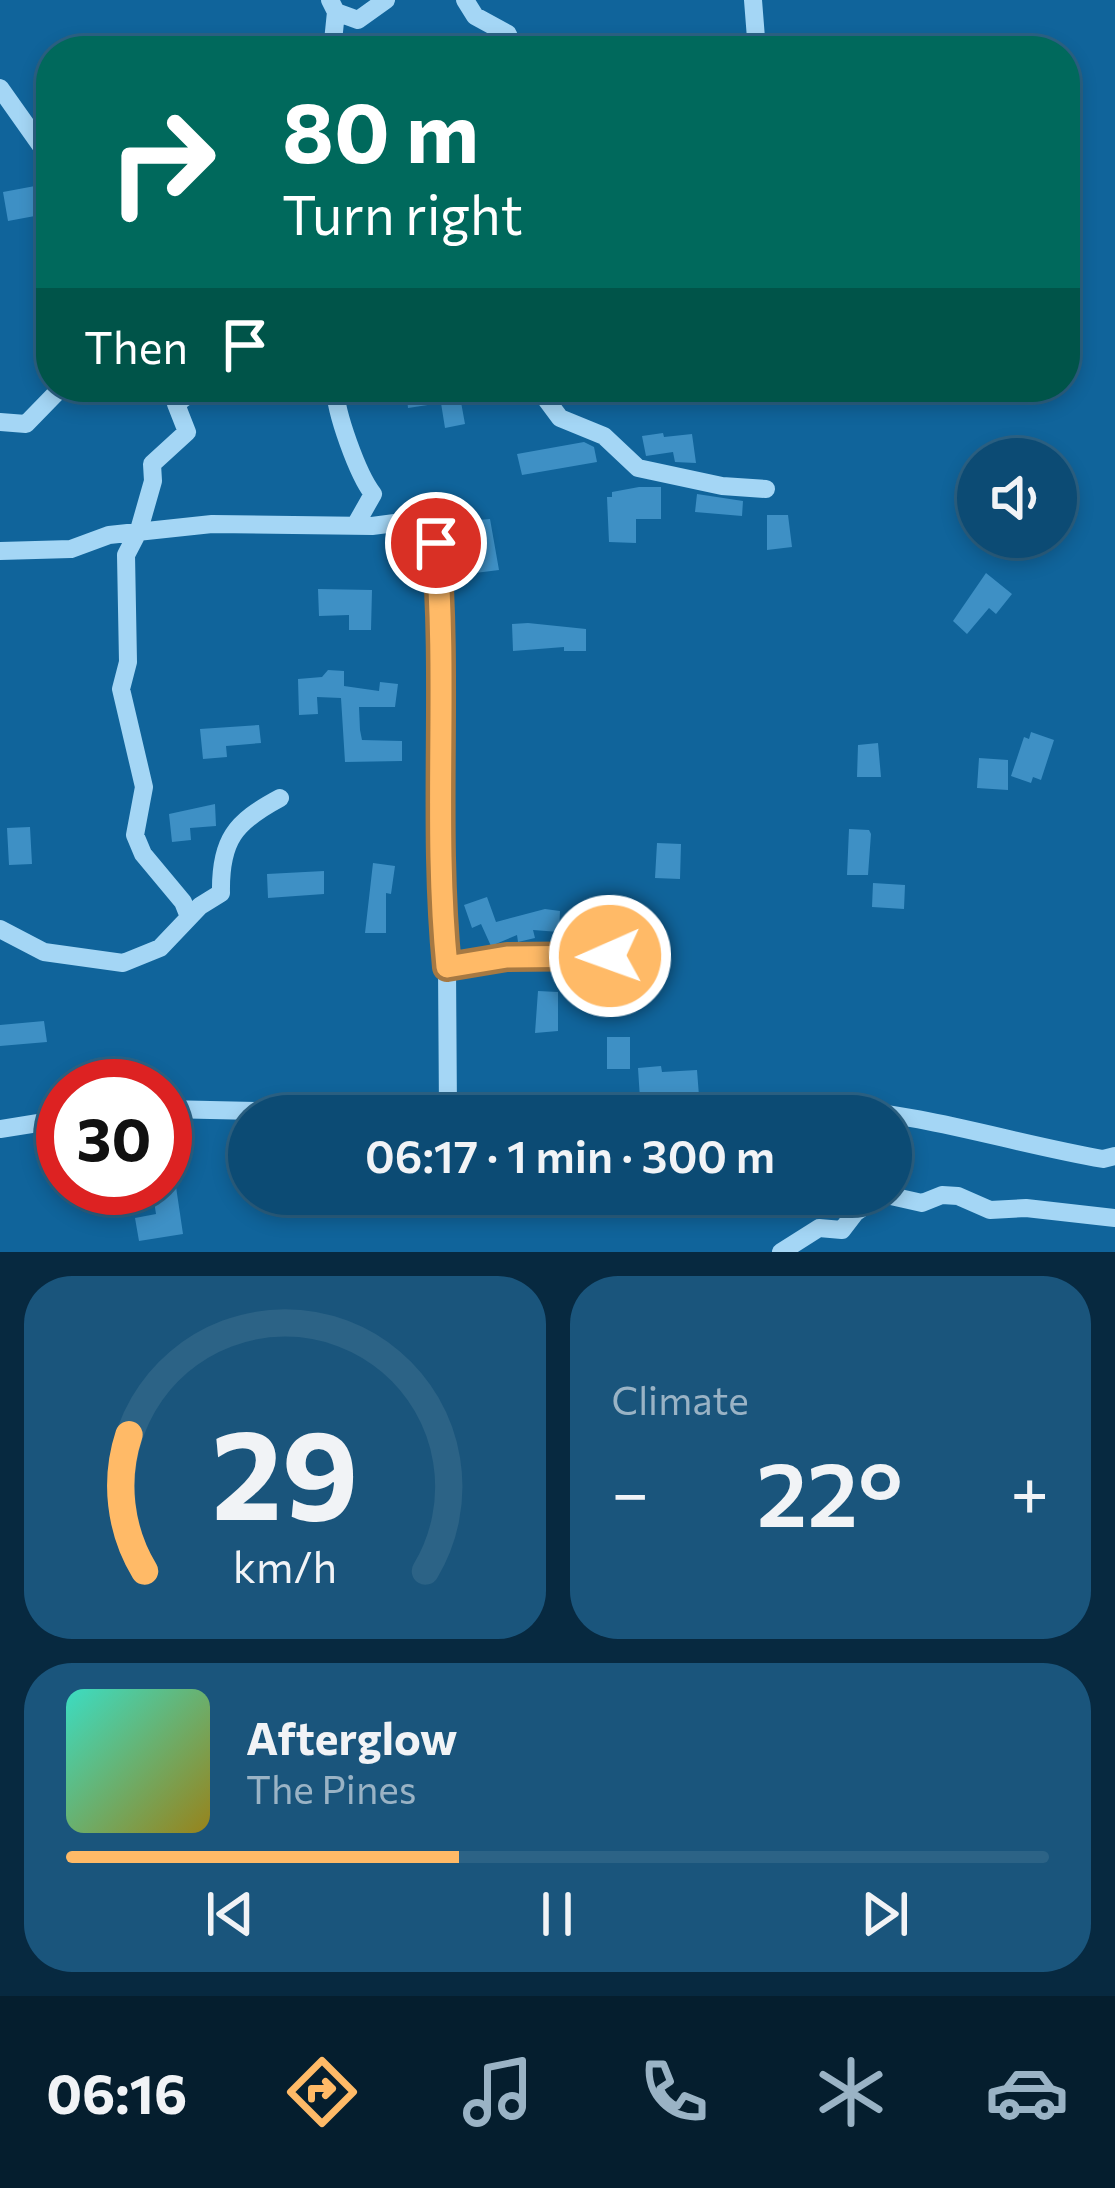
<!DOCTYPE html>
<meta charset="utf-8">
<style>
body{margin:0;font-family:Commissioner,sans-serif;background:#1a557c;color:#f1f3f6;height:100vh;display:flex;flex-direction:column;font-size:45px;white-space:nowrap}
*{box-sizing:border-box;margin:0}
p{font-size:39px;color:#9ab3c5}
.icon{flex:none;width:66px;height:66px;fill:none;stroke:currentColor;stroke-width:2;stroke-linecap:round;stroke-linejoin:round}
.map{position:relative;height:1252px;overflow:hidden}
.sheet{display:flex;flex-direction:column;gap:24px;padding:24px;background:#072940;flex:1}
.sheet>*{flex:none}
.guide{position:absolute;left:36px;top:36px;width:1044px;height:366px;border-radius:48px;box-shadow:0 6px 18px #0003,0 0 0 3px #2c6386;background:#00695c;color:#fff;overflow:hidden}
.tools{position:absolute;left:957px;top:438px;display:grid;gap:24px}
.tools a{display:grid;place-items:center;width:120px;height:120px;border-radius:50%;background:#0c4b74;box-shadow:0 6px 18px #0003,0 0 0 3px #2c6386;font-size:60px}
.speed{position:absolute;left:36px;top:1059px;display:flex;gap:24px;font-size:60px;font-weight:700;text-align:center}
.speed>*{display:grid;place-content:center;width:156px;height:156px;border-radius:50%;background:#0c4b74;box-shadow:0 6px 18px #0003,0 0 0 3px #2c6386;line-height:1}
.speed .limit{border:18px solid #d22;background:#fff;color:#111}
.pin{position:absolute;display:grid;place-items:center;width:102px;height:102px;color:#fff;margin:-51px;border:6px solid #fff;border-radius:50%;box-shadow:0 3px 12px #0007}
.me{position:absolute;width:132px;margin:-66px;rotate:268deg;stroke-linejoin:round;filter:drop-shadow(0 0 9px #0008)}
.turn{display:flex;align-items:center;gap:42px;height:252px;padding:0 48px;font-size:54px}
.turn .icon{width:156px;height:156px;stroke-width:2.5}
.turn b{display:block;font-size:84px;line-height:102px}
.then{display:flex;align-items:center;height:114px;padding:0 48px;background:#0003;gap:24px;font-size:45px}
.big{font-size:90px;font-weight:600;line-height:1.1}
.sheet .widget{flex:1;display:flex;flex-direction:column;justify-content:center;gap:18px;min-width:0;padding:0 42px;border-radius:48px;background:#1a557c}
.sheet .dial{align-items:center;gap:0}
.dial svg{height:312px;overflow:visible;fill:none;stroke:#2c6386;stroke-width:7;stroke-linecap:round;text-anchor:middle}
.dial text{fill:#f1f3f6;stroke:none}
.song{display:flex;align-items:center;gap:36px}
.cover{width:144px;height:144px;border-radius:18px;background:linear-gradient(135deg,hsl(170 70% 55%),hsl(50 70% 35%))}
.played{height:12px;border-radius:6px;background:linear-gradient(90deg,#ffba67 40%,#2c6386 40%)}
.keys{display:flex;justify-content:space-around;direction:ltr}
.heat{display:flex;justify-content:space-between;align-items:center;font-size:66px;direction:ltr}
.sheet .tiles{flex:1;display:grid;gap:24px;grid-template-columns:1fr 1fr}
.widget:last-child{grid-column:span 2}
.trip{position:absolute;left:228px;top:1095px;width:684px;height:120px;border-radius:60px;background:#0c4b74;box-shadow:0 6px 18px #0003,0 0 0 3px #2c6386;font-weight:600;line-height:120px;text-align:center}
.menu{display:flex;height:192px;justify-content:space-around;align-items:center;background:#051e2e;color:#9ab3c5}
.menu .icon{width:84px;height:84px}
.menu .on{color:#ffba67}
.menu b{font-size:54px;color:#f1f3f6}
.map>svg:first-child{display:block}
</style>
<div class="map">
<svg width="1115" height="1252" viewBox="0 0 1115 1252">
<rect width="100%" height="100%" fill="#10649b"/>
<path fill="#3e90c5" d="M51,183v30l-43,8 -5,-29z
M664,387h49l2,13 -47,5z
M452,391l2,12 7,-1 4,22 -20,4 -4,-25 -33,5 -1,-10z
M663,433l1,4 28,-3 4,29 -21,-1 -2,-10 -27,4 -4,-20z
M584,442l10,5 3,15 -75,13 -5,-21z
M639,487h22v32h-25v24l-27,-1 -2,-45h5v-5z
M697,494l46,7 -1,15 -47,-4z
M767,515h21l4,32 -25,3z
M490,519l9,51 -24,3 -7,-52z
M986,573l26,21 -16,20 -7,-6 -22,26 -14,-13z
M318,589l54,1 -1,40h-22v-15l-30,1z
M528,623l58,6v22h-22v-4l-51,4 -1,-27z
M328,670l16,1v15l35,5 1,-9 18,2 -3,23h-36l1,23 2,10 40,1v20l-57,1 -4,-64 -24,-1 1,17 -19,1 -1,-36 24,-2z
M259,725l2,18 -35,3 1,11 -24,2 -3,-30z
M1031,732l23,8 -13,40 -8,-3 -2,6 -20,-7 13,-39 5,2z
M878,743l3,34h-24l1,-32z
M979,758l29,2v30l-31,-2z
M215,804l1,22 -26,2 1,12 -19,2 -3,-28z
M30,827l2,37 -23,1 -2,-37z
M849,829l20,1 2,4 -3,41h-21z
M657,843l24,1 -1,35 -25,-1z
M373,863l22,3 -4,28 -5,-1v40h-21z
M324,871v23l-56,4 -1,-24z
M873,883l32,2 -1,24 -32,-2z
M487,897l9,25 49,-13 15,2 -1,21 -26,-2 2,8 -17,4 -1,-7 -26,11 -10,-22 -9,4 -8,-23z
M538,991l20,1v39l-23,2z
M44,1021l3,21 -47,4v-21z
M607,1037h23v32h-23z
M661,1066l1,6 35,-2 2,26 -59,3 -2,-31z
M175,1180l8,54 -44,7 -4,-23 21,-4 -4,-26h13v-6z"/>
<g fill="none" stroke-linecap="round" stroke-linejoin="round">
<path stroke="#a4d6f5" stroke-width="18" d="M330,0l6,12 22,8 28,-20
M465,0l10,16 33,18 4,17
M753,0l4,51
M332,51l4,-39
M0,88l51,72
M249,387l12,6 73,-3
M335,387c0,25 23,88 38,107l-17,30
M537,387l23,31 44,18 34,32 84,18 44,3
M0,422l26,2 36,-37
M0,551l71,-2 38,-14 103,-11 160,2 61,-8c16,149 1,300 14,449
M189,917l-6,-15 -40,-48 -8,-19 9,-48 -23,-98 7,-27 -2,-107 13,-25 14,-49 -1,-17 35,-32 -11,-28 21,-16 15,-1
M0,929l44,23 79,11 37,-15 40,-42 21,-13c-1,-53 14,-71 59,-95
M165,1109l308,7
M448,1112l-1,-145 60,-10 103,-1
M505,1116c52,-23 51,-3 97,-2 77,2 153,-11 230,-6 94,6 179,35 271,51l12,-3
M0,1129l63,-10
M781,1252l38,-24 23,2 13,-17 27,-19 40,9 20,-8 16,1 32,14 36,-2 89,10"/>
</g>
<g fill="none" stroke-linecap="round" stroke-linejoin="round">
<defs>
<path id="route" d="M436,543c12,141 -3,283 11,424l60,-10 103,-1"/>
</defs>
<use href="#route" stroke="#a67943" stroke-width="30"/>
<use href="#route" stroke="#ffba67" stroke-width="21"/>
</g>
</svg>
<div class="tools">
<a><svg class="icon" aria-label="sound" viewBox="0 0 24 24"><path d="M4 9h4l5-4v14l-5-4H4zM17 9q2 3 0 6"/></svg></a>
</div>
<div class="speed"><div class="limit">30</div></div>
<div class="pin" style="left:436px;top:543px;background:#d93025"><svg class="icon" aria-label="arrive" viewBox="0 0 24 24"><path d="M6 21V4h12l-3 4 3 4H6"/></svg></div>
<svg class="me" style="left:610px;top:956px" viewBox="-20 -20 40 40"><circle r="17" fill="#ffba67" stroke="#fff" stroke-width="3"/><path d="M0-11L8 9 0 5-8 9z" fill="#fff"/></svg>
<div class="trip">06:17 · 1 min · 300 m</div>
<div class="guide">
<div class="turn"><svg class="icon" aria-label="right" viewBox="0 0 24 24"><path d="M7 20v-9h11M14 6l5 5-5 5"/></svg><div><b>80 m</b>Turn right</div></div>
<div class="then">Then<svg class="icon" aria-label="arrive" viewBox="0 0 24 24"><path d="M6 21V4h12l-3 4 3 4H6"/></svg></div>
</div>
</div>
<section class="sheet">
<div class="tiles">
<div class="widget dial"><svg viewBox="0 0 100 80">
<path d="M14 69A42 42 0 1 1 86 69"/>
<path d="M14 69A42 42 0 0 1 10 34" stroke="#ffba67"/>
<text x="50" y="56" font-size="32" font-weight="700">29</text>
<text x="50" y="72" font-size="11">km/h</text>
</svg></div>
<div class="widget"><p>Climate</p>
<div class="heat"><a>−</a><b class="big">22°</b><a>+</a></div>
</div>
<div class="widget">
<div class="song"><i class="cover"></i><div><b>Afterglow</b><p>The Pines</p></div></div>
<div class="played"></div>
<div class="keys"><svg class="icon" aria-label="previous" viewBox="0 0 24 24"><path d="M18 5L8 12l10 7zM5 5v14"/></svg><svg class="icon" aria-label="pause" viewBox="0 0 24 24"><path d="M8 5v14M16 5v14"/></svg><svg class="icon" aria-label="next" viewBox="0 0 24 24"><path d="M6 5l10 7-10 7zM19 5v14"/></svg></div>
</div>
</div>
</section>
<nav class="menu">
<b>06:16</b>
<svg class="icon on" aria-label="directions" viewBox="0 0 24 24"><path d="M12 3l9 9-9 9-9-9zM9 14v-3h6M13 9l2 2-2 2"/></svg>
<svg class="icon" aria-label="music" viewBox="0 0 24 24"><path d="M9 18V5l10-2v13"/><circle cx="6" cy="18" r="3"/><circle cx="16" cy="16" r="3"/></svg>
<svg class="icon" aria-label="phone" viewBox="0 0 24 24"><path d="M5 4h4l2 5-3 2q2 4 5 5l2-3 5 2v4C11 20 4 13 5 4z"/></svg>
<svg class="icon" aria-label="climate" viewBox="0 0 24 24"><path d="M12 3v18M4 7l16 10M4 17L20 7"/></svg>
<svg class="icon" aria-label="car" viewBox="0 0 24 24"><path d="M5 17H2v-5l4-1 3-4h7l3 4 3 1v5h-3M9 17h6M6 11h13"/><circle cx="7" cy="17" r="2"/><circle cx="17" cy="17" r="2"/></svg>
</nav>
